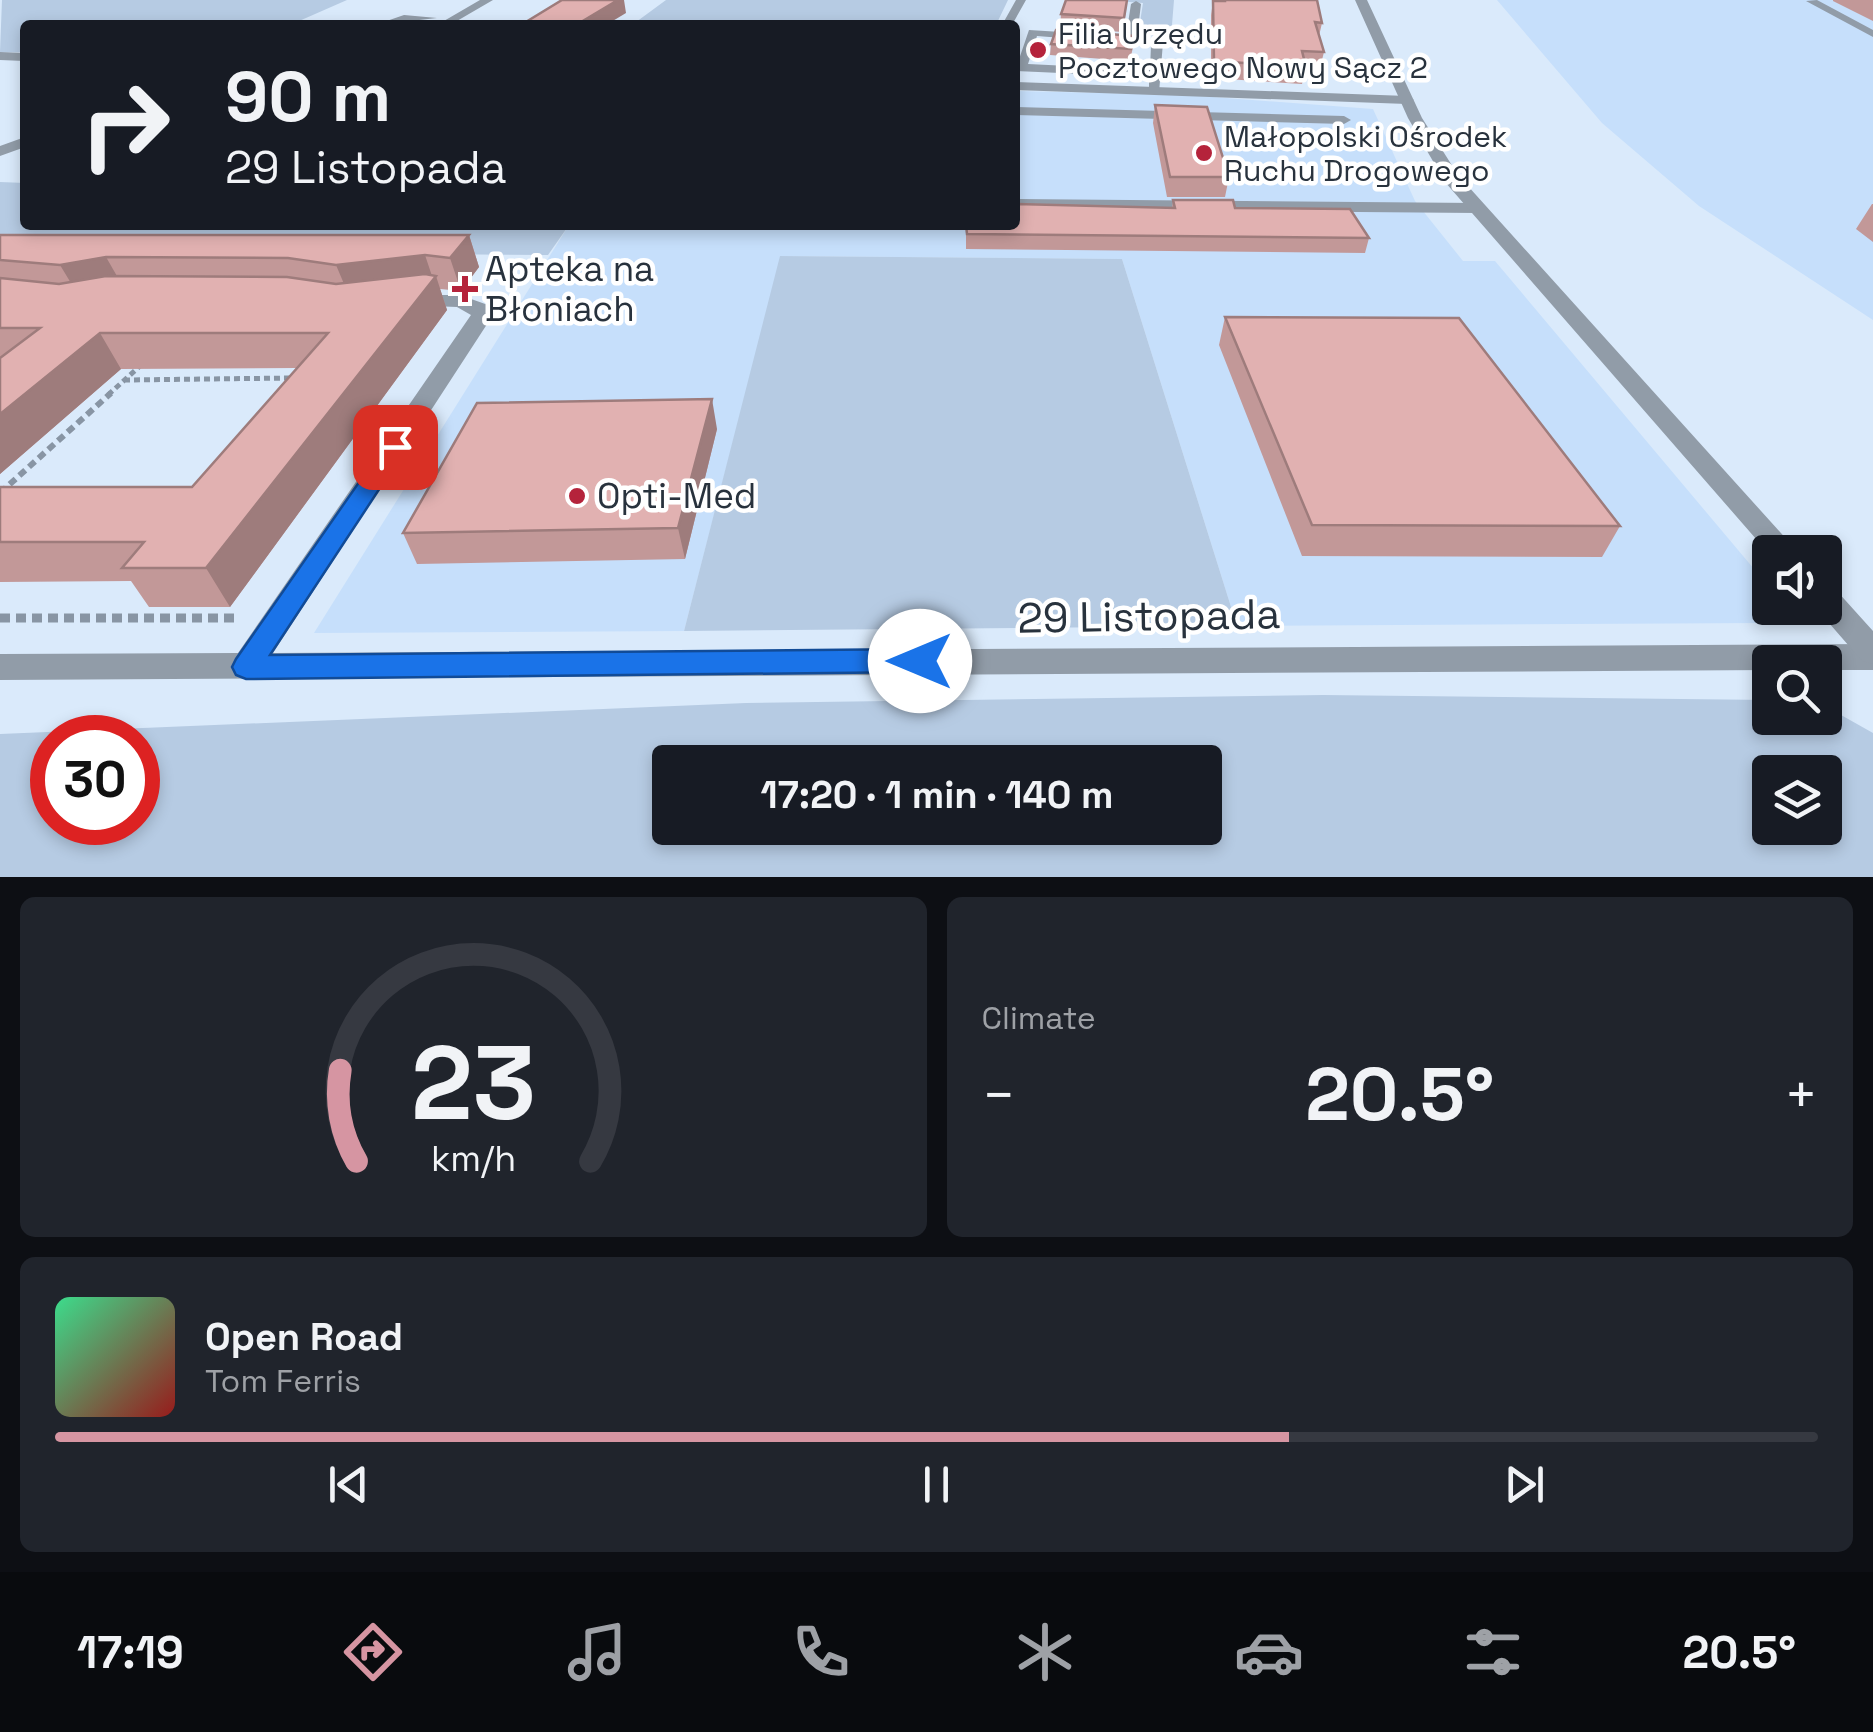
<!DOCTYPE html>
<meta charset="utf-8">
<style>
body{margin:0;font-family:"Space Grotesk",sans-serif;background:#20242c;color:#f1f3f6;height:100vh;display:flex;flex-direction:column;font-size:38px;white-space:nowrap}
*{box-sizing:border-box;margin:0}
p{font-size:32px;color:#9ea1a6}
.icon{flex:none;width:55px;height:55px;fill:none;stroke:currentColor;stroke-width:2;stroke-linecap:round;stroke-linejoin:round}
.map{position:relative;height:877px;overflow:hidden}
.sheet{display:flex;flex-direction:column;gap:20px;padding:20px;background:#0d0f14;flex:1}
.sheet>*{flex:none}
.banner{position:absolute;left:20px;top:20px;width:1000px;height:210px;border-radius:10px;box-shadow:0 5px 15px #0003;background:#171b24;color:#f1f3f6;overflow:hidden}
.controls{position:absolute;left:1752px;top:535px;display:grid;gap:20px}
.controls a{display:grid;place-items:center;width:90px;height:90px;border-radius:10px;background:#171b24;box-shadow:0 5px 15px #0003;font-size:50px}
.speed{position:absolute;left:30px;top:715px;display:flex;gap:20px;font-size:50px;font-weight:700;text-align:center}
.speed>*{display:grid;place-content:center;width:130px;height:130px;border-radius:50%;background:#171b24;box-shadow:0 5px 15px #0003;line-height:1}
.speed .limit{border:15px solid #d22;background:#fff;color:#111}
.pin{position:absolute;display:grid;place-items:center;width:85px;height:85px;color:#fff;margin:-42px;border-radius:20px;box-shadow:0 5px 15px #0006}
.me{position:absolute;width:110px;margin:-55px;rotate:270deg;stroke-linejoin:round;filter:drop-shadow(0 0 8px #0008)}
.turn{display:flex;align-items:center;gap:35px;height:210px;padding:0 40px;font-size:45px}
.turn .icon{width:130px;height:130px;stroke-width:2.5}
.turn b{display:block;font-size:70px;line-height:85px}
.big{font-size:75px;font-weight:800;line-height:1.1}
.sheet .tile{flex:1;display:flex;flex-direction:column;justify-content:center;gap:15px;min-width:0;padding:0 35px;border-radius:15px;background:#20242c}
.sheet .dial{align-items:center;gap:0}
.dial svg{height:260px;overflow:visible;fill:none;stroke:#363941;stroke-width:7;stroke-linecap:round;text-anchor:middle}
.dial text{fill:#f1f3f6;stroke:none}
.song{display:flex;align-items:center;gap:30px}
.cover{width:120px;height:120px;border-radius:15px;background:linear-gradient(135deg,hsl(150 70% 55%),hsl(0 70% 35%))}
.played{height:10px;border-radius:5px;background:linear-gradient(90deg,#d695a2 70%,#363941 70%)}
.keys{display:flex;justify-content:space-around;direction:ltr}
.heat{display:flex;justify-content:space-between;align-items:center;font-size:55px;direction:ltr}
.sheet .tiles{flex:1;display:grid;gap:20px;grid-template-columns:1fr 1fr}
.tile:last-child{grid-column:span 2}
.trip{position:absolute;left:652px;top:745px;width:570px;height:100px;border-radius:10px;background:#171b24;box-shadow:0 5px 15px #0003;font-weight:800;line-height:100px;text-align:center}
.tab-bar{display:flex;height:160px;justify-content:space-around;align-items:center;background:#090b0e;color:#9ea1a6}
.tab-bar .icon{width:70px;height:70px}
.tab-bar .selected{color:#d695a2}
.tab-bar b{font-size:45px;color:#f1f3f6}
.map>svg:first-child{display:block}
</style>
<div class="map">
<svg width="1873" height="877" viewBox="0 0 1873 877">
<rect width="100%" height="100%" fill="#daeafb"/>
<path fill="#c6dffb" d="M1497,0h376v320l-174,-114 -97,-83z
M1015,91l171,4 187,14 42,92 48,60h32l275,327 2,20 -10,15 -525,3 -115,-367 -341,-3 -97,375 -370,2 255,-408h446z"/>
<path fill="#b6cbe3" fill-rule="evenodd" d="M2,0h345l-57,25h-265v27h-25z
M666,0h342l-12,25h-364z
M1104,0h70l-3,37 -33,-2 5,-32z
M0,182l25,1v42h544l-21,30 -548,-4z
M780,256l342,3 115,367 -553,5z
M1323,695l447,5v18h55v-12l48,27v144h-1873v-143l746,-31zM52,738h86v84h-86zM670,762h535v66h-535zM1770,772h55v56h-55z"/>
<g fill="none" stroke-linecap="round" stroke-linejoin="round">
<path stroke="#8895a4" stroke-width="5" stroke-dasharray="6 4" stroke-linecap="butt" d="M124,380l168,-2
M108,395l33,-30"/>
<path stroke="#8895a4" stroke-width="6" stroke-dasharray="8 5" stroke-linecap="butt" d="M0,493l111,-100"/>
<path stroke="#8895a4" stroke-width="9" stroke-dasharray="10 6" stroke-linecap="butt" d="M0,618h239"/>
<path fill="#919ca8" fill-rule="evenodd" d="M480,0h13l-43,25h-13z
M1016,0h10l-14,25h-10z
M1817,0l56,30v7l-67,-36z
M1136,1l5,3 -4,33 26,5 -4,51 -10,-3v-13l-134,-6 14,-41 97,6 5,-32zM1037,36l114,9 -1,25 -122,-6z
M404,15l33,3 -62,7z
M1015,107l329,9 7,4 -7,4 -329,-9z
M1015,199l462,4 8,5 -8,5 -462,-4z"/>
<path fill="#919ca8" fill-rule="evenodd" d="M0,52l25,1v8l-25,-1z
M1015,82l392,14 7,4 -7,4 -392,-14z
M25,137v10l-25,9v-10z
M411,295h49l28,10 5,10 -220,338 1600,-9v26h-48v-8h-55v8l-1770,10v-26l238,-1 233,-338 -14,-8 -53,-2 -3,-4 3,-4z"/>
<path fill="#919ca8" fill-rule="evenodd" d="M1355,0h12l55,118 36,57 340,377 -28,3 -325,-373 -37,-64z
M1825,587l11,3 37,41v33l-11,-3 -46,-53h9z"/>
</g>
<path fill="#c29898" d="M1833,0h40v21l-40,-20z
M1213,1l109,22 -3,13 5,16 -4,16h-14l-4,16 -91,-6v-63z
M1127,3l-4,29 -63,-4 1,-14z
M1051,44l82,3 -3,14 -80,-6z
M1155,105l74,72 -4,20h-58l-14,-74z
M1173,200l62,8 134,30 -4,15 -399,-4v-24l206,-17z
M1872,204h1v38l-17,-13z
M0,235h469l10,32 -18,24 -21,-2 7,21 -217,297h-81l-18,-26 -131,1v-95h192l105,-119 -176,1 -121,105z
M1225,317l395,209 -18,31 -300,-1 -83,-211z
M717,429l-32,130 -268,5 -14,-31z"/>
<path fill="#9e7c7c" d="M618,0h6l2,13 -20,12h-30z
M469,235l10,32 -18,24 -11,-33z
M425,255l8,24 3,-3 11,34 -217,297 -24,-39 144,-270 -14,-33z
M106,257l19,33 -45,8 -20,-33z
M100,333l21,36 -121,105v-60z
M712,399l5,30 -32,130 -7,-31z"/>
<path fill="#e1b1b1" stroke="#9e7c7c" stroke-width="2.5" d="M562,0h56l-42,25h-55z
M1066,0h61l-3,18 -63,-4z
M1225,0h92l5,23 -7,-1 9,30 -22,-1 4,16 -92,-6 -1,-60h12z
M1056,30l78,6 -3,13 -80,-5z
M1155,105l52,2 22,70h-59z
M1173,200h60l2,8 115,1 19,29 -402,-4 -1,-9h49v-21l160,4z
M0,235h469l-19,23 -25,-3 -89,10 -48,-7 -182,-1 -46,8 -60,-5z
M425,274l11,2 -230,292h-84l22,-26h-144v-55h192l136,-154h-228l-100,81v-56l40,-30h-40v-50l59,6 47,-8 181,1 49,7z
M1225,317l234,1 161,208 -308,-1z
M712,399l-34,129 -275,5 74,-130z"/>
<path fill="#1a73e8" stroke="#114b97" stroke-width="2.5" d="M395,440l12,7 -137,208 650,-6 10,4 5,8 -5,8 -10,3 -674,7 -10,-4 -4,-8 4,-8 151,-217z"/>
<g fill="#b5233b" stroke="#fff" stroke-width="4">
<circle cx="1038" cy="50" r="10"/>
<circle cx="1204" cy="153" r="10"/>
<path d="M460 274h10v10h10v10h-10v10h-10v-10h-10v-10h10z"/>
<circle cx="577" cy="496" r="10"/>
</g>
<g text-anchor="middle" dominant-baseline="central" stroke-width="9" stroke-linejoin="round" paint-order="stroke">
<g font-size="30" fill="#28323d" stroke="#fff" text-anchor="start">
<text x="1058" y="33">Filia Urzędu<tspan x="1058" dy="34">Pocztowego Nowy Sącz 2</tspan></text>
<text x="1224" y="136">Małopolski Ośrodek<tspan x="1224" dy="34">Ruchu Drogowego</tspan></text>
</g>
<g font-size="35" fill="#28323d" stroke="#fff" text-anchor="start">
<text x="485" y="269">Apteka na<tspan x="485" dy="40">Błoniach</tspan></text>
<text x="597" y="496">Opti-Med</text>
</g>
<g font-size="42" fill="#28323d" stroke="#fff">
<text transform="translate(1149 616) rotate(-1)">29 Listopada</text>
</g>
</g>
</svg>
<div class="controls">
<a><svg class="icon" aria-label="sound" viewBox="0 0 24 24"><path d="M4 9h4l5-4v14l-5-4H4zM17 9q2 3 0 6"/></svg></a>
<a><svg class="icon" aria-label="search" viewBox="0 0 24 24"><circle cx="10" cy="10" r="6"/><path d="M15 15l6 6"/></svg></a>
<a><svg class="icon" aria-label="layers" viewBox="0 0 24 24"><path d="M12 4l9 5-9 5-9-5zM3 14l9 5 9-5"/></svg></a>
</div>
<div class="speed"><div class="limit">30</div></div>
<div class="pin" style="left:395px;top:447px;background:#d93025"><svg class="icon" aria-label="arrive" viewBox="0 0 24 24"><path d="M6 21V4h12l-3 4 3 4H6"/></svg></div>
<svg class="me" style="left:920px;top:661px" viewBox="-20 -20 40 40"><circle r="19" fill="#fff"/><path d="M0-13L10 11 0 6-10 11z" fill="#1a73e8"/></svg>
<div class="trip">17:20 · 1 min · 140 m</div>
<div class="banner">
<div class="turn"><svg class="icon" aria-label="right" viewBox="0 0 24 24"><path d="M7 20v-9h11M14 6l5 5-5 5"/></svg><div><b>90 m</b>29 Listopada</div></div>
</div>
</div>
<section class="sheet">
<div class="tiles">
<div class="tile dial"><svg viewBox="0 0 100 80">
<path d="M14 69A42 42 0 1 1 86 69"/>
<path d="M14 69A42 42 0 0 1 9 41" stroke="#d695a2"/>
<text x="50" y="56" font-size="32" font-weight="700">23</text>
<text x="50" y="72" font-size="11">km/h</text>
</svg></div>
<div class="tile"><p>Climate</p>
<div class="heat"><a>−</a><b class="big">20.5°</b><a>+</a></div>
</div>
<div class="tile">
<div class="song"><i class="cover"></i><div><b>Open Road</b><p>Tom Ferris</p></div></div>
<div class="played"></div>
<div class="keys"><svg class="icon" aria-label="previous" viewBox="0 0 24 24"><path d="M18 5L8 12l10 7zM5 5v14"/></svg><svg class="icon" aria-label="pause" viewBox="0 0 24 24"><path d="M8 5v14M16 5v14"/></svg><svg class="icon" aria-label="next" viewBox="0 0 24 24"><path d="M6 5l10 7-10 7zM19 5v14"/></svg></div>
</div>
</div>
</section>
<nav class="tab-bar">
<b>17:19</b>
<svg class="icon selected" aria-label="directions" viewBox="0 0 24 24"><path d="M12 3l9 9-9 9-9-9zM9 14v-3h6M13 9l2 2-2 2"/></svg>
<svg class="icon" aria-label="music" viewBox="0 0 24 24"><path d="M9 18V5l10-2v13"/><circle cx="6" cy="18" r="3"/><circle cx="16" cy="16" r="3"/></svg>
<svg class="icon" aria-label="phone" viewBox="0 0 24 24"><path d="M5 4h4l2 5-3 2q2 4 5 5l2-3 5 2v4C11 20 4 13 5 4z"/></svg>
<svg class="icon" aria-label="climate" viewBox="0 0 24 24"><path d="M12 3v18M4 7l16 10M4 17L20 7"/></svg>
<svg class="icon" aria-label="car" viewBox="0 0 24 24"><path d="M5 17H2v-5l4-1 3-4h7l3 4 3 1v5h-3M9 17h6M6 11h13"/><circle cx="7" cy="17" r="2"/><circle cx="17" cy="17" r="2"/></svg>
<svg class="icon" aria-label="filters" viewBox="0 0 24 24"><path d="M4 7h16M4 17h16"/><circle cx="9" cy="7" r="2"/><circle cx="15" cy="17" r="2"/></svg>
<b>20.5°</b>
</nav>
